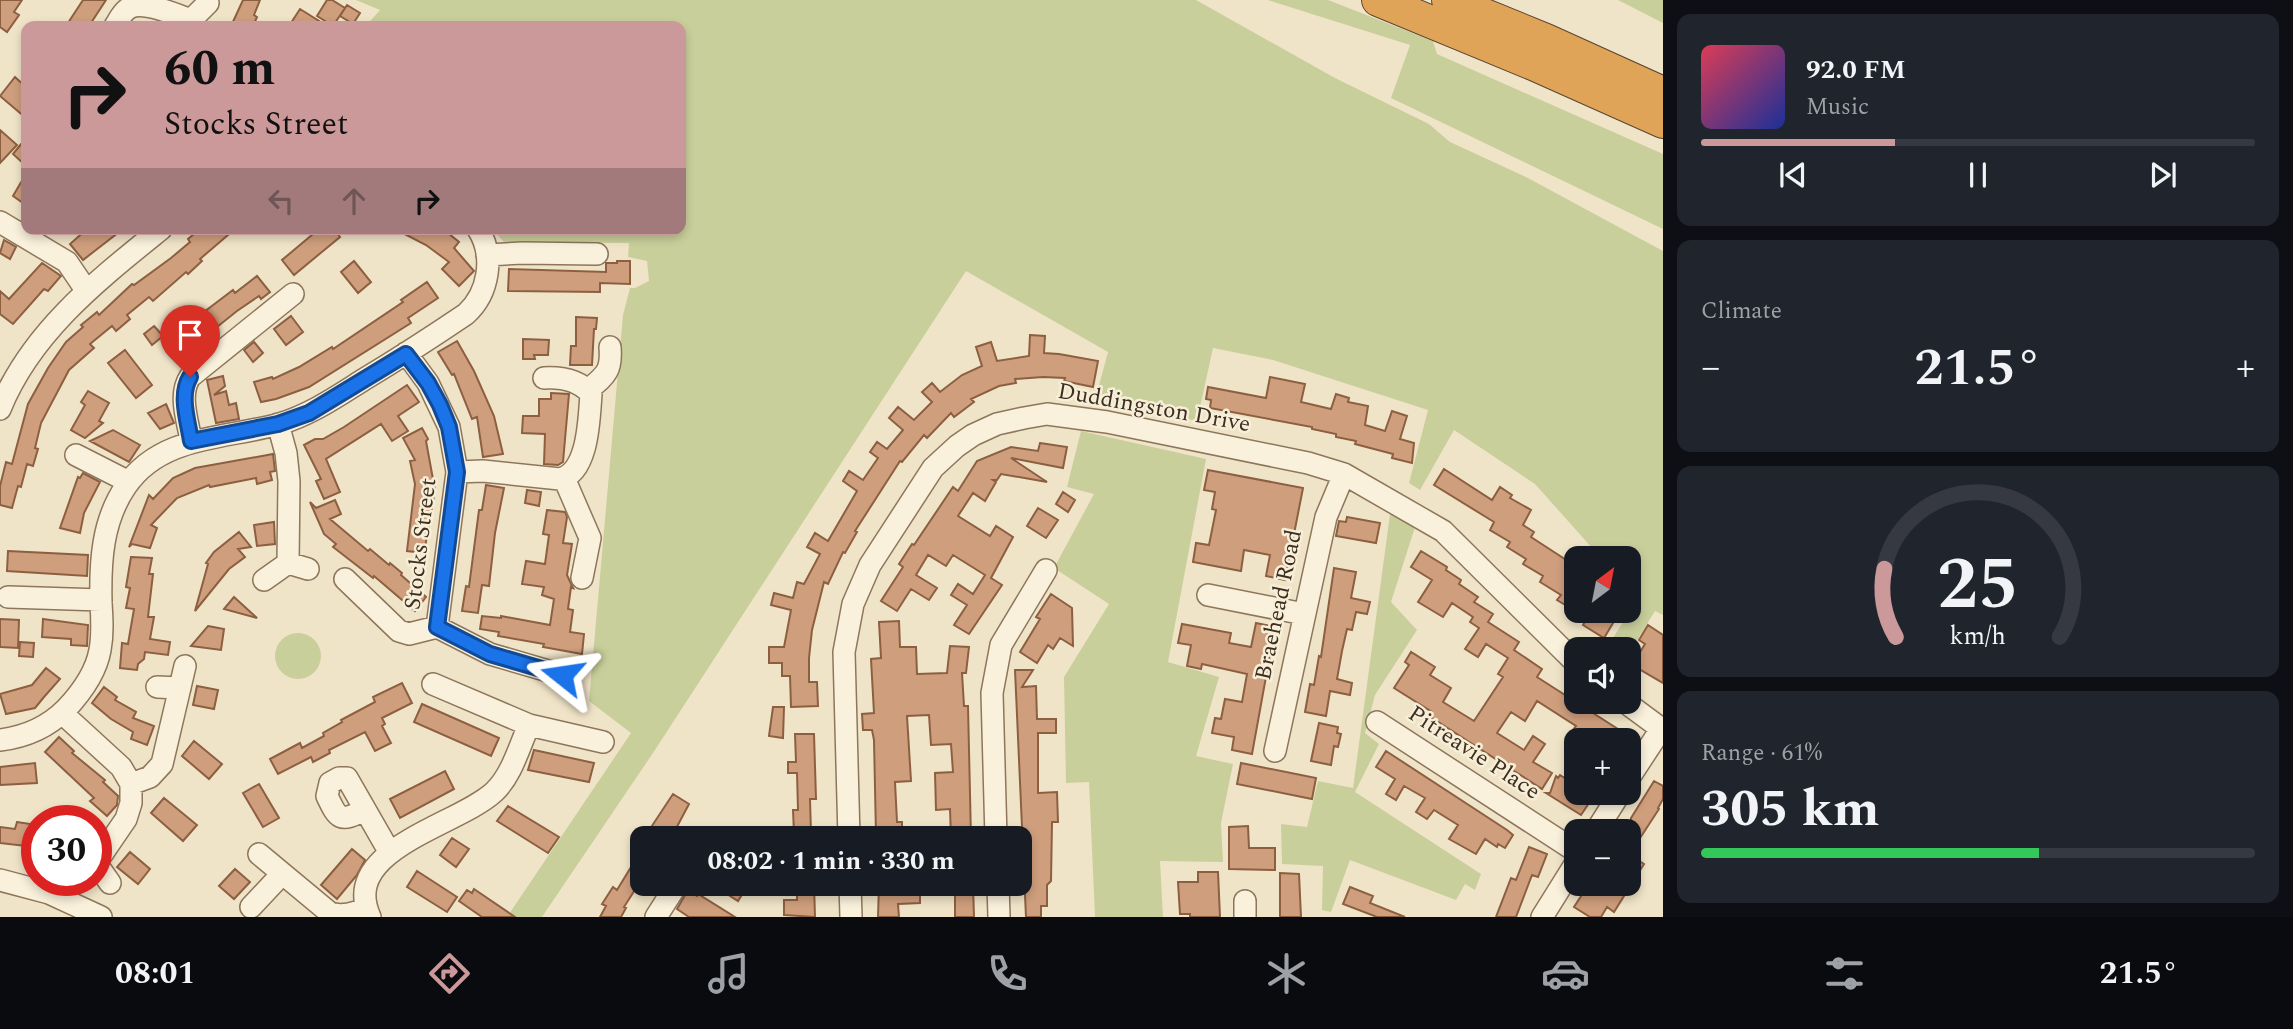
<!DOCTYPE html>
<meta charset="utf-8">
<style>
body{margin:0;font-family:Spectral,serif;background:#20242c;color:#f1f3f6;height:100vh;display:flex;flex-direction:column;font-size:26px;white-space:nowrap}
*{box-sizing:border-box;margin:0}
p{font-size:23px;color:#9ea1a6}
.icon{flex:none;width:38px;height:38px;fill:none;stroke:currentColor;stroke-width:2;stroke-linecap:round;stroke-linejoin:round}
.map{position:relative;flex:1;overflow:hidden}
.panel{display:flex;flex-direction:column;gap:14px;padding:14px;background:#0d0f14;width:630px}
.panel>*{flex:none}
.guide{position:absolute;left:21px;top:21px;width:665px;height:214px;border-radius:14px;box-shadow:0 4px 10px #0003;background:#cc999b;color:#111;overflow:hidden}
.needle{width:46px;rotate:32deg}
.buttons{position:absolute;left:1564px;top:546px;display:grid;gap:14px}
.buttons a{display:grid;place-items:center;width:77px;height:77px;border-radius:14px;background:#171b24;box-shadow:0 4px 10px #0003;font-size:35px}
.speed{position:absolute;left:21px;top:805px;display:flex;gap:14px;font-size:35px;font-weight:700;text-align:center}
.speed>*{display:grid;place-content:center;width:91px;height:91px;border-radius:50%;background:#171b24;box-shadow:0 4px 10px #0003;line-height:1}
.speed .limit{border:10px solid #d22;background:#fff;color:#111}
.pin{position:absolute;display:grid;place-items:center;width:60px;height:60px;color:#fff;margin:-72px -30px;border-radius:50% 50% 50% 0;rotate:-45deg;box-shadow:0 0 7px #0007}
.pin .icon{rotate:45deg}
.me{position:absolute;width:77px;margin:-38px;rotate:285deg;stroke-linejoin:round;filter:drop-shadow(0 0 5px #0008)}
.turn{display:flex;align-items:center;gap:24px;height:147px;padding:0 28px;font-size:32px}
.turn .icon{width:91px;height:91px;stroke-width:2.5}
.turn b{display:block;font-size:49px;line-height:60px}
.lanes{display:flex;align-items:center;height:66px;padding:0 28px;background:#0003;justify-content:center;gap:35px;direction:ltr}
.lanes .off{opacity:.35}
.big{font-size:52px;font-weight:700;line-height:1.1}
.panel .tile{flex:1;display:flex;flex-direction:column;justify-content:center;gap:10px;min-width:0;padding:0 24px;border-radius:14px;background:#20242c}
.panel .dial{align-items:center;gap:0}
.dial svg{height:182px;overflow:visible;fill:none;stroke:#363941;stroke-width:7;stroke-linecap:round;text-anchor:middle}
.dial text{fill:#f1f3f6;stroke:none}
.song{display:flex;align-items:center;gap:21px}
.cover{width:84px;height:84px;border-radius:10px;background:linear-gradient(135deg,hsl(350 70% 55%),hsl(230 70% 35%))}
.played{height:7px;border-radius:4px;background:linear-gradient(90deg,#cc999b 35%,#363941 35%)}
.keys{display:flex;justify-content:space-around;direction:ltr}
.heat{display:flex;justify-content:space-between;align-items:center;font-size:38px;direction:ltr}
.charge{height:10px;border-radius:5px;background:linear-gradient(90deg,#34c759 61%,#363941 0)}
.trip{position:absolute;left:630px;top:826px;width:402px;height:70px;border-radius:14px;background:#171b24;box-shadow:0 4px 10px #0003;font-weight:700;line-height:70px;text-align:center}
.dock{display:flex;height:112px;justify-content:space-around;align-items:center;background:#090b0e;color:#9ea1a6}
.dock .icon{width:49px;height:49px}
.dock .on{color:#cc999b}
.dock b{font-size:32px;color:#f1f3f6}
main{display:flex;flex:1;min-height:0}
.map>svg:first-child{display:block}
</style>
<main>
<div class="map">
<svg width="1663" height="917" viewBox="0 0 1663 917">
<rect width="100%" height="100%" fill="#f0e4c8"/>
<path fill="#c9cf9b" d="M356,0h840l139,78 94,46 21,18 78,36 135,73v364l-8,-4 -26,42v-4h-23l31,-49 -8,-10v-32h-28l-66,-74 -81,-54 -34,60 -11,-7 19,-73 -155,-50 -60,-12 -16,73 -102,-21 13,-48 -142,-81 -311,479 -113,167h-35l124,-184 -42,-32 34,-386 7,-27h5l14,-7 -2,-20 -19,-4 1,-14 -125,-1 -12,-13h189v-203h-258l-7,-2v2h-50l14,-16z
M1268,0h60l105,41 4,13 226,100v75l-272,-131 19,-53z
M1618,0h45v23z
M1081,431l125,28 -38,203 51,15 -23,79 37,8 -12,59 2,39 -63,-1 3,56h-68l-6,-135 -23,1 -2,-106 45,-73 -55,-36 40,-74 -27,-7z
M1391,507l25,17 -25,78 26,28 -42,65 -10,38 14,11 -24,48 126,82 -6,16 -10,-6 -9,16 -106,-40 -19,52 -9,-2 1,-44 -41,-2 -1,-40 26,3 11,-46 35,7z
M275 656a23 23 0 1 1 46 0a23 23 0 1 1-46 0Z"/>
<path fill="#cf9f7d" stroke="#8d5f41" stroke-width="2" d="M0,0h22l-8,12 5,3 -12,17 -7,-5z
M83,0h23l-17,26h-23z
M243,0h17l-6,15 3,2 -4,9h-22z
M327,0h5l13,8 -12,18 -16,-10z
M347,5l13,8 -7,11 -13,-8z
M300,9l27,17h-38z
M15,77l11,10v31l-26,-22z
M0,130l17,15 -17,18z
M26,138v28l-13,-12z
M26,174v31l-13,-9z
M87,229h36l-40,31 -13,-16z
M200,229h35l-35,30 2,2 -14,13 -2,-2 -33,29 -4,-4 -22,18 3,4 -14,12 -4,-5 -22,18 4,4 -25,22 -28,53 -6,25 3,1 -5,17 -6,-2 -6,23 -3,-1 -6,22 -12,-3v-19l6,-24 6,2 16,-60 20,-36 18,-26 17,-15 -2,-2 16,-13 2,3 33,-31 2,1 37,-27 19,-16 -2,-3z
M319,229h15l6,8 -46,38 -12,-15z
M395,229h48l16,13 -5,6 20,23 -15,15 -17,-17 7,-7 -23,-17z
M4,240l12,7 -6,12 -10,-6z
M354,261l17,21 -13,11 -17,-21z
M617,261h13v23l-30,-1v9l-92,-1 1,-22 97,3v-9h11z
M42,263l19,13 -13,15 -4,-2 -31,35 -13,-10v-23l9,8z
M257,276l13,16 -9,7 -2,-3 -22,15 -25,20 2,2 -22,16 2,3 -9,7 -12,-16 23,-18 -4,-4 41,-31 2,3z
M427,282l11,16 -30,20 3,5 -102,64 -33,12 -15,3 -7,-20 18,-5 1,2 26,-12 33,-20 1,2 70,-47 -2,-2z
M291,316l12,16 -17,13 -12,-16z
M576,317l21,1 -1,11h-2l-2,36h-22l1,-19h5z
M154,326l9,10 -11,9 -8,-11z
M1030,335l15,1 -1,17 15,1 39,7 -5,26 -29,-6 1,-3 -22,-1 -28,2 1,4 -17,3 -28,13 3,3 -20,15 -3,-4 -24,25 -3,-3 -22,27 -2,-1 -45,70 2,1 -12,21 -2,-1 -15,32 -4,-2 -12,48 -3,28v24h8l1,24 -27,1 -1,-31h-8v-13h-13v-16h15l7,-37 -20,-5 3,-12 19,5 4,-16 7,2 16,-30 -13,-7 8,-14 13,8 29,-50 -14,-10 6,-10 14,9 15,-22 -8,-6 7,-10 10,7 16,-19 -14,-12 9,-11 16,13 18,-18 -10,-10 10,-9 8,9 22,-17 20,-9 -6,-19 15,-5 6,19 32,-5z
M523,339l26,1 -1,15h-14l1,4h-12z
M457,341l17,30 20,45 9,38 -20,3 -6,-40 -5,2 -18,-45 -2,1 -14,-23z
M254,342l9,11 -10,9 -9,-12z
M125,350l27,35 -16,13 -28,-35z
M223,376l2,10 -11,9 12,-4 3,14 7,-2 3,16 -23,4 -9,-43z
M1270,377l35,7 -4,18 30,7 5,-15 13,4 -1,4 20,4 -3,19 20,6 7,-20 15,5 -7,23 14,4 -2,20 -20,-5 1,-4 -38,-10 1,-3 -20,-4v-3l-24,-5v-2l-102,-19 1,-8 -5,-1 2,-12 58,11z
M407,385l12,17 -21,14 10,15 -16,10 -11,-17 -55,35 14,33 -16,7 -8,-18 5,-2 -17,-34 11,-6h8l21,-12z
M88,391l21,12 -10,18 4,2 -18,15 -14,-8 14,-25 -4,-3z
M551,393l18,1 -6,68 -5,3 -14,-1 1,-30 -23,-1 1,-17h16v-17h12z
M166,404l8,19 -14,6 -12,-16z
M422,428l6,11 -2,2 9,49 -11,63 -17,-2 8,-67 -5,-23 5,-1 -12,-22z
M113,430l27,15 -11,17 -39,-21z
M1040,443l27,4 -4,21 -52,-10 36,24 -46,-8 -4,6h-4l3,2 -11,19 -12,-8 -15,23 32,20 6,-10 17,11 -22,41 11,7 -33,49 -15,-9 13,-20 -16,-10 7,-11 15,10 12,-19 -32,-20 -7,11 -18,-11 -12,20 21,13 -8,12 -18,-11 -14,22 -16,-10 22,-34 -4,-3 13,-20 2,1 39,-58 5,4 19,-30 34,-14 27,4z
M273,454l2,17 -5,1 2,8 -15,4 -1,-6 -46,9 -1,-2 -32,13 -26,27 6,3 -7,20 -18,-4 -3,3 20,-52 4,4 20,-21 22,-10z
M1444,469l48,31 8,-13 12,8 -2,3 21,12 -8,15 11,7 -3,5 46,30 -11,18 11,6v21l-20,-12 4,-5 -21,-13 3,-6 -20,-12 3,-5 -19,-12 3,-5 -20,-12 4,-8 -60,-37z
M1208,470l95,18 -18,92 -19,-4 4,-21 -26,-5 -3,21 -48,-9 3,-19 13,2 7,-35 -4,-1 3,-17 -11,-2z
M83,473l17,9 -16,31 -4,20 -20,-5 18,-51 2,1z
M486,485l18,3 -9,45 -6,53 -7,-1 -4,28 -16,-2 4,-25 3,1 10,-77h3z
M527,490l14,2 -2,14 -14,-3z
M1063,492l12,8 -7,12 -12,-8z
M335,500l6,14 -11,5 38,32 2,-2 19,16 1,-2 12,10 -1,2 25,22 -11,14 -41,-35 -1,2 -40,-31 3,-3 -12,-10 -14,-32 6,6z
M1038,508l20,12 -12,18 -19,-12z
M547,510l18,2 2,5 -4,26 9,1 -5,31 6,13 -2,-1 -3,22 5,1 -3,22 14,2 -2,20 -39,-7 1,-3 -46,-8 1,-4 -19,-3 2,-13 19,2v-2l49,9 4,-26 -12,-4 2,-8 -22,-3 4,-23 19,3 4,-29 -6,-1z
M1347,517l33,6 -4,20 -40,-7 3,-15 7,1z
M274,522l1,22 -18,2 -3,-21z
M239,532l12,15 -13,2 7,8 -16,12 -34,42 13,-47 -2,-1 8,-11z
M8,551l80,4 -1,21 -80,-5z
M1421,551l26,16 -1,3 15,10 -2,4 19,13 -4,5 19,12 -5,8 31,20 -5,8 28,19 -5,8 98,63h-49l-14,-9 4,-5 -39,-25 -12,20 -14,-9 -14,21 27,17 9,-14 12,8 -12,18 19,11 -10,16 -113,-73 3,-4 -38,-24 15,-23 -4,-3 6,-10 24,15 -5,8 21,13 -8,14 31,19 29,-44 -5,-3 10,-16 -22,-14 -8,13 -13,-8 14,-21 -9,-6 3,-5 -21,-14 -9,14 -25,-15 14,-22 -21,-13z
M131,557l21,1 -3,16h4l-5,43h6l-4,22 20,3 -2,13 -23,-3 -1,7 -6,5 -1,6 -17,-2 2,-25 6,1 6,-35 -8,-1 4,-20 -4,-1z
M1334,568l22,4 -5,26 19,4 -3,12 -11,-2 -4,18 -5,-1 -5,22 -5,28 15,4 -2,12 -20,-4 -4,25 -21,-4 5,-28 4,1 5,-29 2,1z
M1051,594l21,14 1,38 -13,-8 -7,11 -5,-4 -11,18 -17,-11 20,-33 -4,-2z
M234,597l23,21 -33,-9z
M1591,611h13l12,7 -12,20 -21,-13z
M0,619l19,1 -1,28 -18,-1z
M43,619l45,6 -1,21 -16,-1v-6l-29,-2z
M899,621l1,26h16l1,27 30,-1 3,-27 19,1 -3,26h-4l2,33h4l3,132h-20l-1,-29 -14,1 -1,-37 18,-1 -2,-28 -20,1 -2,-30 -22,1 4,65 -16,1 2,40h5v12l-26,1 -2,-95 -2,-10h-9l-1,-16 12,-1 -3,-54 10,-1 -2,-36z
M1256,623l19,4 -23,127 -20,-4 2,-13 -22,-4 3,-15 6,1 4,-20 17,3 5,-28 -45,-10 -1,5 -14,-3 4,-21 -13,-2 4,-19 49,9 -2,10 22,4z
M1648,625l15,10v48l-31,-18 13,-21 -6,-4z
M208,626l16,3 -3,21 -30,-4z
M20,642l14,1 -1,14 -14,-1z
M46,668l14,11 -16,18 -9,11 -29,6 -6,-20 32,-9z
M1015,670h18l-11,17 14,-1 1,33h19v14h-18v60l19,-1 1,30h-6l-1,59 -4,4v21h-6v11h-15z
M402,683l10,20 -30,15 3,6 -3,2 9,17 -16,8 -10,-19 -36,18 1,3 -17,9 -2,-5 -33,17 -8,-15 30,-16 2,5 22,-12 -1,-3 19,-11 -1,-2 34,-18 -2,-5z
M197,686l21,4 -4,19 -21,-4z
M104,687l13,10 -2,3 21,12 -3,6 21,8 -7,19 -16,-6 2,-7 -22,-13 -19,-16z
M422,704l77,34 -8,18 -77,-34z
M773,707h11l-1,31 -14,-2z
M1319,723l19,4 -1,6 4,1 -3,13 -4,-1 -3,19 -20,-4z
M795,734h19l2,65h-6l1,34 -17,1 -1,-24h5l-1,-37h-9v-11h8z
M59,737l15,14 -2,2 33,27 -2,2 15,14 -1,9 -10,11 -17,-15 4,-3 -49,-46z
M194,741l28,23 -13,15 -27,-23z
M534,750l60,13 -5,19 -61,-12z
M1386,751l121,79 6,5 -8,13 -7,-4 -1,3 -12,-8 -9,15 -27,-15 9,-14 -24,-15 -7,9 -11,-7 9,-14 -21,-12 -8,14 -10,-6 9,-15 -19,-12z
M35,763l2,20 -37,2v-18z
M1241,763l75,15 -4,21 -75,-15z
M445,771l9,18 -54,29 -10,-19z
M1560,775l14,9 -6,9h18l7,4 -12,18 -35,-22h4l6,-17 2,2z
M1654,781l9,5v13l-5,9 1,1 -28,43v-34z
M259,784l20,34 -16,9 -20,-34z
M673,794l16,10 -18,34h-27z
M164,798l33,27 -14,16 -32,-28z
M508,806l51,31 -11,16 -51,-32z
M17,822l20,3 -3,22 -34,-4v-16l15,2z
M1248,826l1,22h26v22l-46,-1v-42z
M452,838l17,11 -13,18 -16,-12z
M1529,847l18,7 -9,23 -6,-2 -16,42h-20l15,-39 5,2z
M352,849l13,11 -8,15 -20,24 -16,-14z
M642,849v38l-4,-2 -14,22 2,1 -5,9h-21l6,-11 -4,-2 11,-17 4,3z
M130,852l20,17 -12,15 -21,-17z
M1629,854l15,10 -30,48 -7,-5 -6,10h-11l-16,-10 15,-23h40z
M235,869l15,13 -16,17 -15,-13z
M417,871l40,26 -10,15 -40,-25z
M1198,872h20l2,45h-30v-3h-10l-2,-32h20z
M1280,873l19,1 2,43h-21z
M734,884l12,4 -8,13 -11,-7z
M797,884h17l1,33 -31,-2v-15h13z
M879,884h19v7l22,-1v13l-22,1 1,13h-21z
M955,884h18l1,33h-19z
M1350,887l23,9 -3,7 35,14h-28l-34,-13z
M474,889l41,28h-33l-23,-16 8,-11 5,3z
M688,890l9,6 1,-2 37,23h-46l-12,-8z"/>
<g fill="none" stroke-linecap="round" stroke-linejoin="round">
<defs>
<path id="minor" d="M115,26c4,-6 7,-14 14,-18 14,-8 48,7 62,12
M190,26l1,-6 17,-17
M0,222l67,40 19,28
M487,255l35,-2 75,1
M406,353l22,30 21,44 8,45 -20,155
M588,390c18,-15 24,-19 22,-43
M0,409c31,-77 98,-129 161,-180
M278,424l8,29 3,28 -1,82
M191,441c-3,-20 -13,-46 -1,-64l103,-83
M76,455l53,27
M457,472l26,-1 77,8c29,-7 29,-62 31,-85 -12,-14 -29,-17 -47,-16
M564,478l26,60 -8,40
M345,579l54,52 10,3 28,-7 53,27 72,21
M264,580l24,-17 20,6
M1208,595l96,19
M8,597l93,3
M433,684l96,41 74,17
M157,687l23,1
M1625,702l38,28
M62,713l59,54 10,17
M1377,722l200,130
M0,740c25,-3 48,-13 66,-31 15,-16 30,-36 34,-59 3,-16 2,-31 1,-47 -1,-41 1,-82 25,-117 35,-51 99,-47 153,-62 31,-9 57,-27 84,-44 35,-21 69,-43 103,-66 23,-21 29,-58 12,-85
M1275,751l51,-234 18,-43
M1629,778l32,-49
M364,810c-24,13 -26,9 -37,-14l3,-13 9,-5h8l43,75
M1596,831l24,-38
M849,838l-5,-186 9,-48 17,-39 63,-97 24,-22 16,-11 24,-11 27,-6 23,-4 60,8 201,41 36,11 99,57 134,133
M996,838l-4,-145 9,-48 45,-75
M259,854l71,59c12,4 24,0 36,-4
M96,863l30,-44 5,-16v-19l19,-7 12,-13 23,-98
M96,863l14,20
M0,880l49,13 52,24
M850,884l1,33
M998,884l1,33
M251,907l30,-32
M370,917c-31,-68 87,-91 124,-125 18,-17 25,-45 35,-67
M656,917l21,-33
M1245,917v-16
M1542,917l35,-56"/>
<path id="highway" d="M1378,0l155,64 130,58
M1448,0l98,40 117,53"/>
</defs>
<use href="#minor" stroke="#8d765c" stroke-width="24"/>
<use href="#highway" stroke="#5b4430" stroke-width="34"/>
<use href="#minor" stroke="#faf1dc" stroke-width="21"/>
<use href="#highway" stroke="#e0a458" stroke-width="32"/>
</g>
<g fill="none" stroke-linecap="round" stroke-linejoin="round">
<defs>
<path id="route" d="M190,377c-11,18 -2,44 1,64l87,-17 31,-11 97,-59 22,29 12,22 9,22 8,45 -20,155 53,27 72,21"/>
</defs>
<use href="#route" stroke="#114b97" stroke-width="18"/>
<use href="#route" stroke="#1a73e8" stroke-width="12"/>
</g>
<g text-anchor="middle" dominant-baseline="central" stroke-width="5" stroke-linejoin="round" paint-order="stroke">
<g font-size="23" fill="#3d2e20" stroke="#f7eed8">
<text transform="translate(1154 408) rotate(10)">Duddingston Drive</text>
<text transform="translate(421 544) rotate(-83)">Stocks Street</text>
<text transform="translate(1279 605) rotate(-78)">Braehead Road</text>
<text transform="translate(1474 753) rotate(33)">Pitreavie Place</text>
</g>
</g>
</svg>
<div class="buttons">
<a><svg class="needle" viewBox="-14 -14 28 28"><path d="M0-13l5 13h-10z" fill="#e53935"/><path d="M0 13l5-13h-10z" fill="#9ea1a6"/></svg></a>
<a><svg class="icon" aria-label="sound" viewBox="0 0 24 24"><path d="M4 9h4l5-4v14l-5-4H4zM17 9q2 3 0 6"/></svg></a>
<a>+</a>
<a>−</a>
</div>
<div class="speed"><div class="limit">30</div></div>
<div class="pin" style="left:190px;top:377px;background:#d93025"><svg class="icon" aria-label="arrive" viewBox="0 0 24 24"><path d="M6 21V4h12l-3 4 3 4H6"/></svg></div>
<svg class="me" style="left:562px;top:675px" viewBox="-20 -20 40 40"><path d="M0-17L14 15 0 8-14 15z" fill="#1a73e8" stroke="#fff" stroke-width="4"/></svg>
<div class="trip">08:02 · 1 min · 330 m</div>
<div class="guide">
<div class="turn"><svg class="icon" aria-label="right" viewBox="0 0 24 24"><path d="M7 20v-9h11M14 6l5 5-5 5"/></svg><div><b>60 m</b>Stocks Street</div></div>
<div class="lanes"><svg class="icon off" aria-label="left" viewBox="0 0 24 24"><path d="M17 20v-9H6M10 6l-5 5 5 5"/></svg><svg class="icon off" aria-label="ahead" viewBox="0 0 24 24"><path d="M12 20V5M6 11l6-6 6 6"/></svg><svg class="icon" aria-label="right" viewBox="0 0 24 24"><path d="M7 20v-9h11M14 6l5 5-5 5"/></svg></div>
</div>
</div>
<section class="panel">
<div class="tile">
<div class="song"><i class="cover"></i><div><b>92.0 FM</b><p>Music</p></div></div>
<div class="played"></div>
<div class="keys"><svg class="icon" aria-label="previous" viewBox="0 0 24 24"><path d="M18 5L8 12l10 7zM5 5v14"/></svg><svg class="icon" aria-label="pause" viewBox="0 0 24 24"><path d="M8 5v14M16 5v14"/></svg><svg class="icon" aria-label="next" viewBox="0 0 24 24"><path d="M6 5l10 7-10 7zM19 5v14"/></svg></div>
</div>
<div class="tile"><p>Climate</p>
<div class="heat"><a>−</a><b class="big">21.5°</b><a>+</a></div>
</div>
<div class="tile dial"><svg viewBox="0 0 100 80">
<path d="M14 69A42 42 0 1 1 86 69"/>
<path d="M14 69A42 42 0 0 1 9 39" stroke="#cc999b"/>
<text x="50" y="56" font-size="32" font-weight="700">25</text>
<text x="50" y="72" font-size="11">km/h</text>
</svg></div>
<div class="tile"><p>Range · 61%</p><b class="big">305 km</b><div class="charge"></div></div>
</section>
</main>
<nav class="dock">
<b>08:01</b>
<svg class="icon on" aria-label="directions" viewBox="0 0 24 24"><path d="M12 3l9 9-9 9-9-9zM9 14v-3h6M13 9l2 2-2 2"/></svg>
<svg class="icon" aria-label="music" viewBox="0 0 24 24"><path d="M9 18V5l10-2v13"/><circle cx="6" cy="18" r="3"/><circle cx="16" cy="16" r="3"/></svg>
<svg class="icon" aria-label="phone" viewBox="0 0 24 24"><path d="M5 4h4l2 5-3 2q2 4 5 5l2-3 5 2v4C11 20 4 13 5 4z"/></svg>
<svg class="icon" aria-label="climate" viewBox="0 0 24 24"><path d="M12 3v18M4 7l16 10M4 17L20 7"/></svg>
<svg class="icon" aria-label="car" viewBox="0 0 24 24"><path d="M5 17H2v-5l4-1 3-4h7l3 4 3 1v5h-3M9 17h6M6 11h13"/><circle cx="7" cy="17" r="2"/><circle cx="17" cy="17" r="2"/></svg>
<svg class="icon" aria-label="filters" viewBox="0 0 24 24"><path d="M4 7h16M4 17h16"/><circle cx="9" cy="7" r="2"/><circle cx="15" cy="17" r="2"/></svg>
<b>21.5°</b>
</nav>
